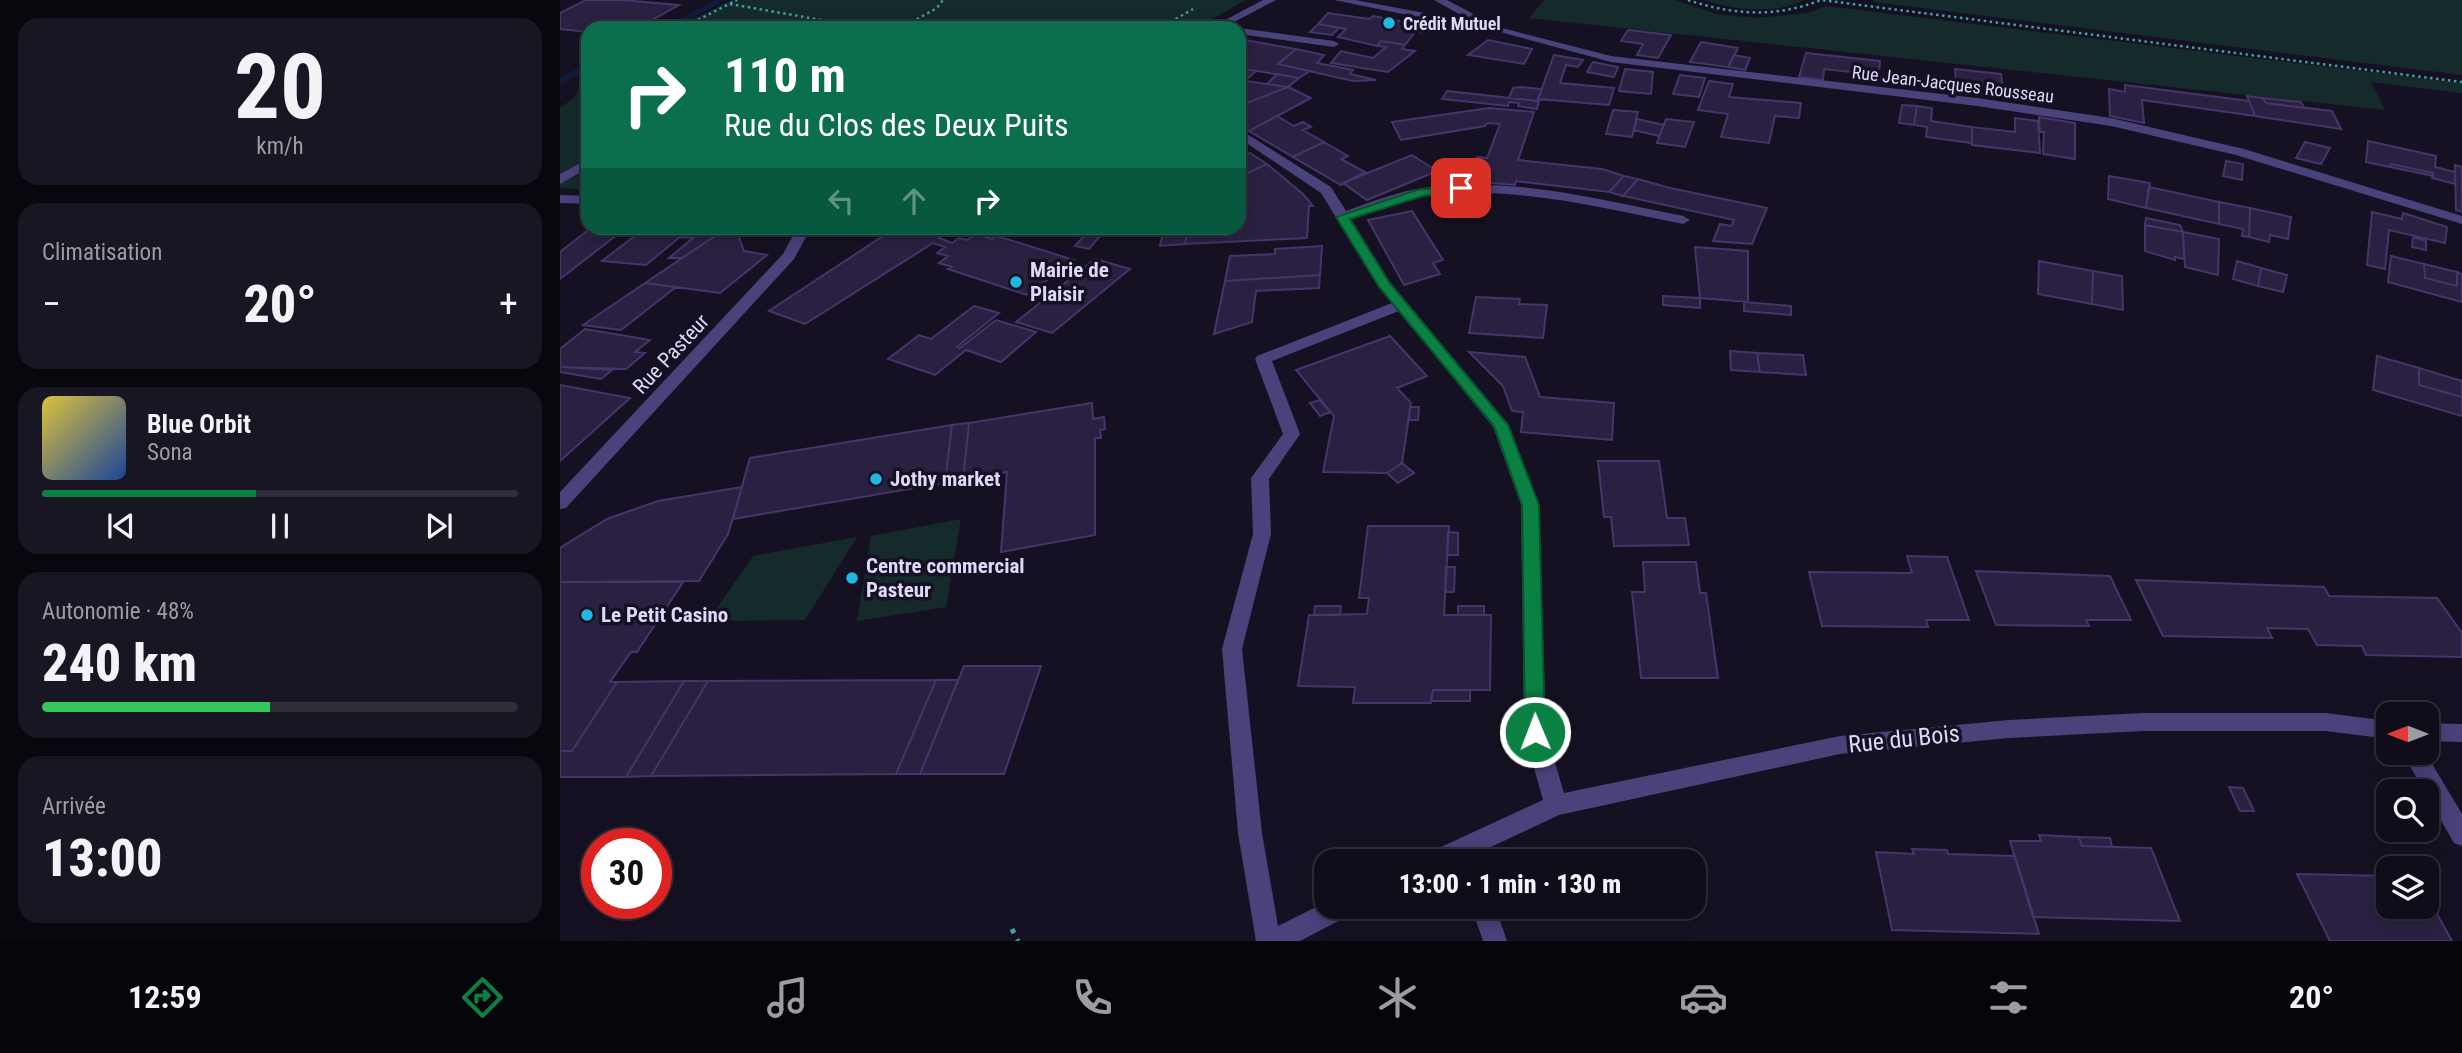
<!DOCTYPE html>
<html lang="fr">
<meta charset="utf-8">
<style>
body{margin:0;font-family:"Roboto Condensed",sans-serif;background:#191623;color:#f1f3f6;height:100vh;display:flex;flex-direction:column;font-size:26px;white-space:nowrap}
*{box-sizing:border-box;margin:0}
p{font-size:23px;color:#9c9ca2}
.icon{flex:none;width:38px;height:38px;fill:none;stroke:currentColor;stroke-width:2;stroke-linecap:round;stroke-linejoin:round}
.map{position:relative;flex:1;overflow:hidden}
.side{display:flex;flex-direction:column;gap:18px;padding:18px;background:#09070e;width:560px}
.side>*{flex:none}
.top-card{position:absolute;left:21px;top:21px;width:665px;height:214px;border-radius:21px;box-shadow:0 4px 18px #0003,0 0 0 2px #302d39;background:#0b6e4f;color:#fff;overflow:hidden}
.needle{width:46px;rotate:270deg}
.controls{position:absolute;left:1816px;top:702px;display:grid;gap:14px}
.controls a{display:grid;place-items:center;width:63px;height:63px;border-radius:14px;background:#100d1a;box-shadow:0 4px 18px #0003,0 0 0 2px #302d39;font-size:35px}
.speed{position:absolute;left:21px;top:828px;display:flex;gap:14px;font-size:35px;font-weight:700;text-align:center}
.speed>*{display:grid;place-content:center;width:91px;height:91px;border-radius:50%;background:#100d1a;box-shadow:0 4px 18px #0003,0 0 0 2px #302d39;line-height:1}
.speed .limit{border:10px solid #d22;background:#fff;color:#111}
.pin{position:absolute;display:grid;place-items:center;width:60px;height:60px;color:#fff;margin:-30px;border-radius:14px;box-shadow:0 4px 10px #0006}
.me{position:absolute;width:77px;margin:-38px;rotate:359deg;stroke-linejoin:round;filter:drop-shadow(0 0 5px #0008)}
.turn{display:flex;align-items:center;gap:24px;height:147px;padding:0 28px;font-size:32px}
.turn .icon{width:91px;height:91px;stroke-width:2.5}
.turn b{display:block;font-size:49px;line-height:60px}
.lanes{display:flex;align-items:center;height:66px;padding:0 28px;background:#0003;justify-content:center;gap:35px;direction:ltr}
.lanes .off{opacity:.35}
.big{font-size:52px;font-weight:800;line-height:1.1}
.side .card{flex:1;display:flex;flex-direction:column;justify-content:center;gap:10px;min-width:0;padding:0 24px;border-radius:21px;background:#191623}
.side .dial{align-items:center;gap:0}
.dial b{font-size:91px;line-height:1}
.song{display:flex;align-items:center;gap:21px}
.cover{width:84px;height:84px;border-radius:10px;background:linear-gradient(135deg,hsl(50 70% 55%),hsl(220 70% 35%))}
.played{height:7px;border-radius:4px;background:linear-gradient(90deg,#0b8043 45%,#302d39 45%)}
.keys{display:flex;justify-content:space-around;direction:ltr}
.heat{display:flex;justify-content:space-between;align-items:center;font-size:38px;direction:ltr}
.charge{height:10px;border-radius:5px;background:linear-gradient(90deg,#34c759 48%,#302d39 0)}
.trip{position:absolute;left:754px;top:849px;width:392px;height:70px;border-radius:21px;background:#100d1a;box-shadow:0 4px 18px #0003,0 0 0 2px #302d39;font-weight:800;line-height:70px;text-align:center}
.menu{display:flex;height:112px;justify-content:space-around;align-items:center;background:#06050a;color:#9c9ca2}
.menu .icon{width:49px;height:49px}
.menu .on{color:#0b8043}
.menu b{font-size:32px;color:#f1f3f6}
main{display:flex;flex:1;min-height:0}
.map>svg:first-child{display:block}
</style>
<main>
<section class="side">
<div class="card dial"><b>20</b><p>km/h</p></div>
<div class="card"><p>Climatisation</p>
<div class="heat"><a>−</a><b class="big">20°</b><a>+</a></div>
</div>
<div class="card">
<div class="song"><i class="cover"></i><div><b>Blue Orbit</b><p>Sona</p></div></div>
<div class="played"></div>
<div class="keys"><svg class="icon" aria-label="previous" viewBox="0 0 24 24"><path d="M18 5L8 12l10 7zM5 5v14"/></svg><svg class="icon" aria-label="pause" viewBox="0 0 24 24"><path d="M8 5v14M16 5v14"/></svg><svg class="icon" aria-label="next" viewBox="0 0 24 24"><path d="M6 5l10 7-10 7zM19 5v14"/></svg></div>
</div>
<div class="card"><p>Autonomie · 48%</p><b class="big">240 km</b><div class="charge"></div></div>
<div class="card"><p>Arrivée</p><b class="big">13:00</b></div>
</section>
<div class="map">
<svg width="1902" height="941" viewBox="0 0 1902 941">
<rect width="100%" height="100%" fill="#161122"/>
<path fill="#152a2b" d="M172,0h514l-50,28h-521z
M984,0h131l41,14 41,4 51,-5 18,-7 636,77v10l-91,-11 14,28 -856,-92z
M1144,0h100c-29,15 -69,10 -100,0z
M1314,0h588v75l-589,-73z
M28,72v118l-28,-2v-80l15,-11 8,-22z
M401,519l-15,88 -89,14 14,-85z
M297,537l-52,83 -97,1 45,-65z"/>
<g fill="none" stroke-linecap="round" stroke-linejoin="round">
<path fill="#101c3c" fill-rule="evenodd" d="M156,0h10l-54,28h-11z
M28,63v7l-28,15v-7z"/>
</g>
<path fill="#2a2041" stroke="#45356a" stroke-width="2" d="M26,0h36l57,5 -41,23h-50v4l-28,-3v-16z
M768,13l41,6 4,-3 54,10 -5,7 -6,-2 -11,14 -24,-4 -4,5 -39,-9 8,-8 -28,-5z
M758,24l21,4 -7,7 -22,-3z
M1068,30l43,5 -13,23 -21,-3 6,-11 -22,-3z
M679,39l57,10 -18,15 32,7 -11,7 -60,-10z
M928,40l44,9 -8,15 -56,-9z
M821,41l24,4 -3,4 13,2 -27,21 -57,-9 10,-12 32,7 13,-11 -9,-1z
M1141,42l37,6 -10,19 -38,-5z
M736,49l28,6 -7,8 36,7 -3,4 26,6 -23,1 -75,-17z
M1246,53l74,8 -1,14 -55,-6 -1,11 -24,-3z
M994,55l29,5 -5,7 -12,-2 -6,18 54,5 -5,17 -71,-6z
M1174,55l16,3 -5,12 -17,-3z
M1033,62l25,5 -4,10 -27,-5z
M679,68l17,3 -11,10 -6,-1z
M1065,69l28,3 -2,22 -32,-3z
M1395,69l46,5 2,16 -47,-6z
M717,74l22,4 -11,9 -21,-3z
M1120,75l25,3 -6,19 -26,-3z
M679,80l49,7 -49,19z
M1149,81l24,3 -4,13 72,6 -2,15 -24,-2 -6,27 -48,-6 7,-23 -30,-4z
M1565,85l124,16 6,15 -113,-16 2,23 -34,-7 -1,-27 16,3z
M728,87l23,11 -62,33 -10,-9v-16z
M961,87l21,2 -5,12 -28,-3 4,-10z
M887,91l90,10h2l-2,8 -19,-3 1,-3 -10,-1 -1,4 -66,-7z
M1687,96l16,2 3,5 66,8 9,18 -86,-13z
M1703,98l38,4 3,6 -38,-5z
M1342,105l15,1 -3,19 -15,-2z
M1357,106l15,2 -1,13 41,6v16l-46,-6 1,-10 -13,-2z
M929,108l45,4 -16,48 84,9 22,7 -15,16 -93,-11 -1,4 -47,-4 9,-24 10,1 13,-34 -13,-1 -2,3 -84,14 -9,-18z
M1053,110l25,2 -6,25 -26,-3z
M717,116l17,10 9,-4 8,5 -8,3 21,12 -31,15 -44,-26z
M1479,117l36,6v36l-32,-5 1,-22h-4z
M1455,118l23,3 2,32 -68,-8v-18l43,5z
M1077,119l27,6 -5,11 -25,-6z
M1106,119l28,3 -9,25 -28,-4z
M1808,141l68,15 -1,11 20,5v12l-23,-6 1,-5 -42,-9 -1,3 -24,-5z
M764,142l24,14 -7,3 24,13 -24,13 -48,-28z
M1745,142l25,6 -9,16 -25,-6z
M690,153l17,11 -28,13v-20z
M852,155l25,16 -70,29 -24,-17z
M1666,161l17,3 -1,16 -19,-4z
M707,164l36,30 10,12h-4l-2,32 -122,6 3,-16h51v-51z
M1831,164l42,9v3l-43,-9z
M1895,165l7,2v45l-6,-2z
M1064,176l14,3 -15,17 -14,-4z
M1549,176l41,7 -4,25 -38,-9z
M1078,179l32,9 97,20 -15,36 -39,-3 7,-17 11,2 3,-6 -111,-24z
M1589,187l70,15v22l-73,-16z
M1659,202l31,6 -1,29 -7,-1 1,-7 -24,-5z
M1690,208l41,9 -3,22 -18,-4 -1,7 -20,-5z
M852,211l31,49 -10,3 7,11 -36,11 -36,-65z
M1812,212l30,7 1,-6 44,14 -2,16 -56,-13 -4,39 -18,-4z
M1586,218l34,7 3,7 -38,-7z
M1585,225l38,7 1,27 -9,-2v3l-30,-9z
M85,228h82l-45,30h-13l24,-20 -13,-1 -34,28 -44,-4z
M167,228h9l8,23 23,4 -47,38 -75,-10z
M335,228h61l-17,10 13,5 7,-5 8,2 9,-6 16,5 5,-3 77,24 -47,35 -79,-26 4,-2 -13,-4 9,-7 -11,-3 8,-6 -12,-4 -128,81 -36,-13z
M531,228h16l-18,21 -14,-3z
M604,228h24l-3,16 -25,2z
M27,231l31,3 -58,45v-27z
M1623,232l36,7 -1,36 -33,-8z
M1853,237l13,4v9l-14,-3z
M762,246l-2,29 -95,6 5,-25 45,-2v-5z
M1135,247l53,4v51l-48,-4z
M1831,256l33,8 1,14 32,8v-14l5,2v28l-74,-20z
M535,259l35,10 -78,64 -36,-11z
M1479,261l54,10 -1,33 -54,-10z
M1677,261l24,7 -3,18 -25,-7z
M1864,264l33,8v14l-32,-8z
M1701,268l26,7 -4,17 -25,-6z
M1533,271l29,5 1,34 -31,-6z
M760,275l-1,13 -63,3 -4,31 -38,12 11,-53z
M85,283l31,4 -55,43 -38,-5z
M1103,296l37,2v10l-37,-3z
M916,297l44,2 -1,5 28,1 -4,33 -74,-5z
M1184,302l47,4v9l-47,-4z
M414,306l25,7 -42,34 3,1 36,-28 40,12 -35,30 -35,-12 -31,25 -47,-16 31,-24 12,4z
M25,329l65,11 -15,12 10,1 -19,16 -66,-2v-18z
M830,336l37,40 -30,12 14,15 -9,60 -15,10 -64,-1 11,-56 -38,-46z
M1170,351l27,2 3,19 -29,-2z
M909,352l56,5 15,40 74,6 -2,37 -91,-8 2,-20 -11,-1 -9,-25z
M1197,353l46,2 3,20 -46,-3z
M1817,356l42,12v17l43,12v19l-89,-26z
M0,367l52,3 -11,9 -41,-7z
M1859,368l43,13v16l-43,-12z
M0,385l70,13 -70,63z
M760,400l10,12 -10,4 -10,-13z
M532,403l1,16 11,-2 1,12 -5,1 1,8h-6v97l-94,17 6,-80 -44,8 6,-57z
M850,407h9l-1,13h-9z
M409,423l-6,57 -18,3 7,-58z
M392,425l-7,58 -212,36 17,-61z
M1038,461h61l8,57h18l4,27 -75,1 -3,-29h-7z
M842,463l12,10 -16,10 -11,-10z
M182,487l-14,47 -29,47 -139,1v-34l47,-29 51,-18z
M808,526h81l-5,89h47l-1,75h-57l-2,13h-78l2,-16 -57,-1 11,-71 58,-1 2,-16h-10z
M888,532l10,1v22h-11z
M1347,556l40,1 22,63h-43l2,7 -106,-1 -13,-54 103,1z
M1083,562h53l4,31h6l12,85h-77l-9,-86h13z
M886,567h9l-1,25h-9z
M1416,571l134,5 21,44h-45l3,6 -93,-1z
M1576,580l188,7 5,9 108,2 25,35v24l-96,-2 -4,-9 -45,-1 -9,-16 -41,-1 5,10 -109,-2z
M0,582h123l-46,70h-6l-21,30h7l-45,69h-12z
M755,606h26l-1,9h-26z
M898,606h26v9h-26z
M404,666h77l-37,108h-84z
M376,680h22l-38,94h-24z
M376,680l-40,94 -245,2 57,-95z
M124,681l-58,96h-66v-26h12l45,-69z
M124,681h24l-57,95 -25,1z
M873,690h37v11h-39z
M1669,787l14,1 11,23h-14z
M1479,835l40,2 3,9 69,2 29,73 -147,-4 -23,-76h31z
M1519,837l31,1 2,9 -30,-1z
M1352,849l35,1 1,4 67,2 24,78 -147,-4 -16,-78 38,2z
M1737,874l92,2v30h38v-10l25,45h-122z"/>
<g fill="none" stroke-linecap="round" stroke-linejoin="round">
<path stroke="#3fa2a7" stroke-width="2.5" stroke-dasharray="2.5 3.5" stroke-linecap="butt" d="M1128,0c45,15 88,18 133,0l641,82
M170,4l137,24
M122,28l55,-28
M341,28l36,-20 6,-8
M600,28l33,-19"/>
<path stroke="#3fa2a7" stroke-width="5" stroke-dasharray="4.5 7" stroke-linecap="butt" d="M452,929l6,12"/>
<path fill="#4a427b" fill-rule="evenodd" d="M703,0h13l-53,28h-13z
M774,0h21l118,22 -39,-22h13l51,27 113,29 366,42 134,20 133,31 218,67v8l-226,-69 -125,-29 -134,-20 -366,-44 -129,-35 -5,2z
M678,28h1l95,13 5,3 -5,3 -95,-13z
M679,129l92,58 15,24c25,-9 50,-19 77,-23 86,-12 176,11 260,28l7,4 -7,4c-84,-17 -175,-40 -261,-28 -25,4 -48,14 -71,23l39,63 119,143 30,80 7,227 18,61 276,-57 169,-16 134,-7h183l63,8v18l-63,-8h-183l-134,7 -169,16 -281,61 -98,46h-37l4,-8 115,-53 -19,-68 -3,-227 -28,-78 -94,-116 -127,50 28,73 -31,45 2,55 -29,115 20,184 16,93 48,-24v4h29l-3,8 -52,27h-44l-18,-108 -16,-184 31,-115 -2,-56 32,-44 -28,-75 2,-3 135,-53 -15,-19 -56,-91 -82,-55z
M28,159v9l-28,16v-10z
M0,195l28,1v8l-28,-1z
M237,228h14l-17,31 -228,249 -6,1v-17l223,-238z
M1867,723l35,1v18l-35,-1z
M1842,752h23l37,62v32l-8,-3 -27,-46v-6h-3z
M911,906h24l12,35h-24z"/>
</g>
<path fill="#0b8043" stroke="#07532c" stroke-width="2" d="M901,185l6,3 -2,3 -42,5 -73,23 39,63 119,143 31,80 6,227 -3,6 -7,2 -7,-2 -3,-6 -3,-227 -28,-79 -115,-139 -43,-70 81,-27z"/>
<g fill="#1eb9e0" stroke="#161122" stroke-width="2.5">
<circle cx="829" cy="23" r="7"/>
<circle cx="456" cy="282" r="7"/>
<circle cx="316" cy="479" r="7"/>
<circle cx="292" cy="578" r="7"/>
<circle cx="27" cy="615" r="7"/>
</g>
<g text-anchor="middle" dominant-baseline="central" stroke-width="7" stroke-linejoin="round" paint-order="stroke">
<g font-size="18" font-weight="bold" fill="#dfd8fa" stroke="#161122" text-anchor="start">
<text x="843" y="23">Crédit Mutuel</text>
</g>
<g font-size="18" fill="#dfd8fa" stroke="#161122">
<text transform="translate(1393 84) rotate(7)">Rue Jean-Jacques Rousseau</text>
</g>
<g font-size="21" font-weight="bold" fill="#dfd8fa" stroke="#161122" text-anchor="start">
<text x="470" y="270">Mairie de<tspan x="470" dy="24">Plaisir</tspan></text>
<text x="330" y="479">Jothy market</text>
<text x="306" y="566">Centre commercial<tspan x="306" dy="24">Pasteur</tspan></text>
<text x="41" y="615">Le Petit Casino</text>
</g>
<g font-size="21" fill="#dfd8fa" stroke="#161122">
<text transform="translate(111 354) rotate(-47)">Rue Pasteur</text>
</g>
<g font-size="24" fill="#dfd8fa" stroke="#161122">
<text transform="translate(1344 739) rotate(-6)">Rue du Bois</text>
</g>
</g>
</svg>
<div class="controls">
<a><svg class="needle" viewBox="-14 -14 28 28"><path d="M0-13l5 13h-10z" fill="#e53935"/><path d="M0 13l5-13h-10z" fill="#9c9ca2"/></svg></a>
<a><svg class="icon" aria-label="search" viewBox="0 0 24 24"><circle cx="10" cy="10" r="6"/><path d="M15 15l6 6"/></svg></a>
<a><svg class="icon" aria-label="layers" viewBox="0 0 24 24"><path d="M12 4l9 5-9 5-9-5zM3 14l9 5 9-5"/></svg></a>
</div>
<div class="speed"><div class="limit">30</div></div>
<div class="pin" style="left:901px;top:188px;background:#d93025"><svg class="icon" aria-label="arrive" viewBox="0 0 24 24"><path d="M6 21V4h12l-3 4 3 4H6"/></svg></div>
<svg class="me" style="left:975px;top:732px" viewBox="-20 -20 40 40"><circle r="17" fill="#0b8043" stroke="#fff" stroke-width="3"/><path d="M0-11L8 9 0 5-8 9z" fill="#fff"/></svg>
<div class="trip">13:00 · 1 min · 130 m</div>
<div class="top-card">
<div class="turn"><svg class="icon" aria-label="right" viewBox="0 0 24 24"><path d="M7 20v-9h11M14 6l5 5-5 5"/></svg><div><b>110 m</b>Rue du Clos des Deux Puits</div></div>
<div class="lanes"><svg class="icon off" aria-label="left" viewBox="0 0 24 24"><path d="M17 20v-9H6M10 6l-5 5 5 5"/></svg><svg class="icon off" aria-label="ahead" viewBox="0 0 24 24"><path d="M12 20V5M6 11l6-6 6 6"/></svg><svg class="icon" aria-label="right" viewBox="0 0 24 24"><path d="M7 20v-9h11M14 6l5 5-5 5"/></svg></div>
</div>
</div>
</main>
<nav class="menu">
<b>12:59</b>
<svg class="icon on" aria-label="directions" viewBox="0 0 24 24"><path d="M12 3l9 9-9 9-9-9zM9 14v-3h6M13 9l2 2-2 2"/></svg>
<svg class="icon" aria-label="music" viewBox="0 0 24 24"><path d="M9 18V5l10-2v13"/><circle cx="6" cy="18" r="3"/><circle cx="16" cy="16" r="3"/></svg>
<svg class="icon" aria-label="phone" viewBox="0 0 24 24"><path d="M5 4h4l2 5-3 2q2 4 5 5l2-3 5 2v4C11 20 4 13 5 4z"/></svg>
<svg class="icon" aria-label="climate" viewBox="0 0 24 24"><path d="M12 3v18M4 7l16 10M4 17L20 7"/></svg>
<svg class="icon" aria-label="car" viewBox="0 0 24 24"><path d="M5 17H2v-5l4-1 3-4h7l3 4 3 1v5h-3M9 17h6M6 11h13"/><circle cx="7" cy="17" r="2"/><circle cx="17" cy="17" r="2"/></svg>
<svg class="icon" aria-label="filters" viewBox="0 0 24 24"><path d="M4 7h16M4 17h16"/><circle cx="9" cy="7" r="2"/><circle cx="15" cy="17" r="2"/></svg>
<b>20°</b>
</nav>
